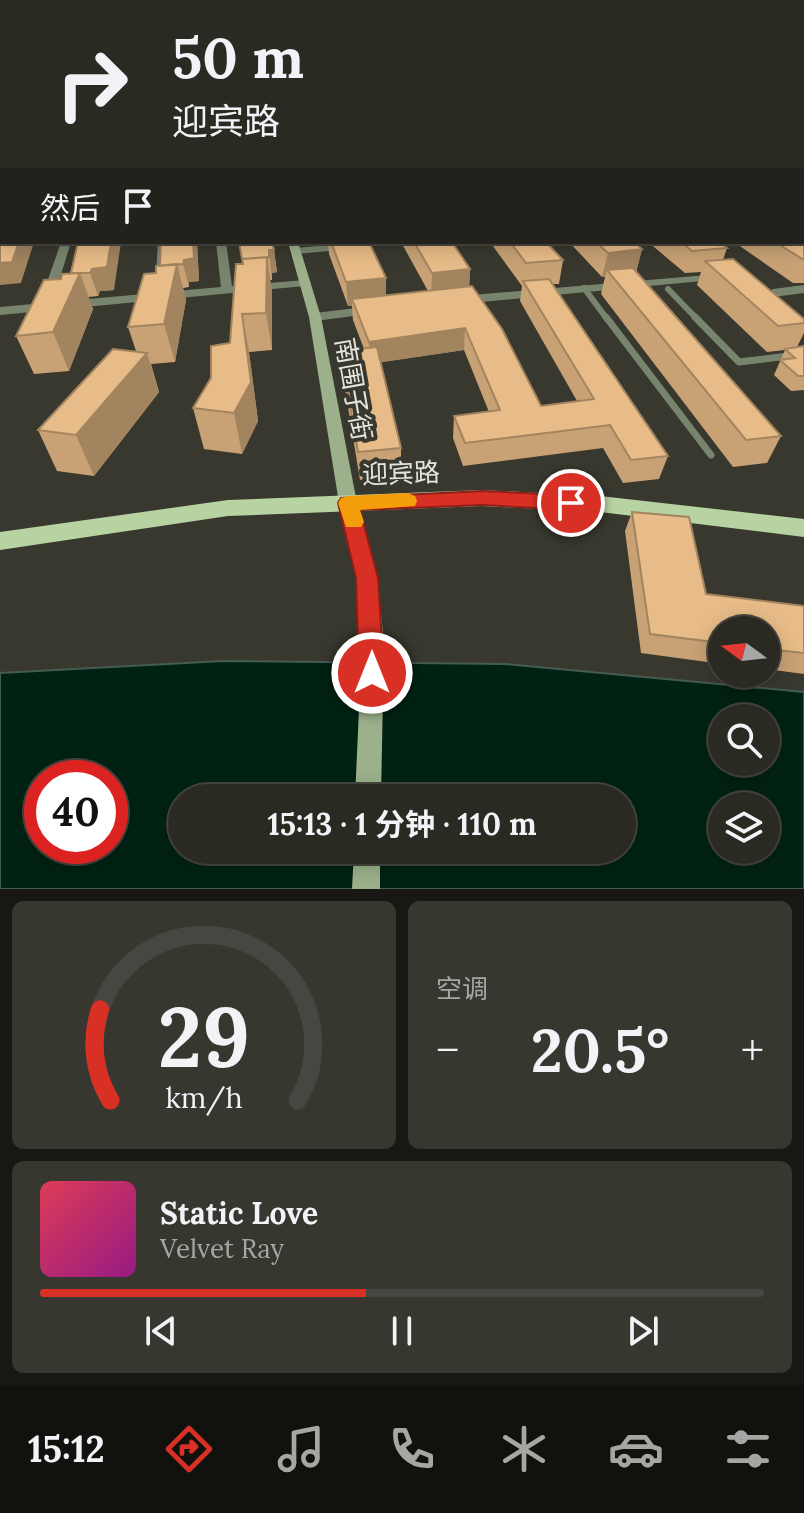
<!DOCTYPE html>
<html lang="zh">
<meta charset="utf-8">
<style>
body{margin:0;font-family:Lora,"Noto Sans SC",serif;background:#37362f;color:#f1f3f6;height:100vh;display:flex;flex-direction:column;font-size:30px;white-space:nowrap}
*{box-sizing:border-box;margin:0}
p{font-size:26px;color:#a6a7a5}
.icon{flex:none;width:44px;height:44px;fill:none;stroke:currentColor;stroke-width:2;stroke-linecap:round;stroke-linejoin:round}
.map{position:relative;height:889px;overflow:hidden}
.drawer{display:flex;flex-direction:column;gap:12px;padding:12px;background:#181713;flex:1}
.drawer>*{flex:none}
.hud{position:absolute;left:0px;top:0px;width:804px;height:244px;box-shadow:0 4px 20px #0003,0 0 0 2px #474640;background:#2b2a22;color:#f1f3f6;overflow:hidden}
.needle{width:52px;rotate:285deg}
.controls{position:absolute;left:708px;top:616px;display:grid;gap:16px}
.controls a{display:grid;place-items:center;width:72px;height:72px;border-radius:50%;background:#2b2a22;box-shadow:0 4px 20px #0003,0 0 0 2px #474640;font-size:40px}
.speed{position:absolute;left:24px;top:760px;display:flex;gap:16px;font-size:40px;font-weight:700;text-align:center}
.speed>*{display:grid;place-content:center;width:104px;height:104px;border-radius:50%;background:#2b2a22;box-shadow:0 4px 20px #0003,0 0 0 2px #474640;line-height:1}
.speed .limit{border:12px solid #d22;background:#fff;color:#111}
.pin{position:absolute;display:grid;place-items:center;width:68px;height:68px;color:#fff;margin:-34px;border:4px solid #fff;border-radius:50%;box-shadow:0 2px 8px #0007}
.me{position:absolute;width:88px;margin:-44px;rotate:0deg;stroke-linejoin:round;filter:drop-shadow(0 0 6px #0008)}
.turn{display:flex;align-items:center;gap:28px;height:168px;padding:0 40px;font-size:36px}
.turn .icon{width:104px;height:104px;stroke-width:2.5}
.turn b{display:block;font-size:56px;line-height:68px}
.then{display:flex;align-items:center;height:76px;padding:0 40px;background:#0003;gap:16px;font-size:30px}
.big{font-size:60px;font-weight:700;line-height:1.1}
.drawer .card{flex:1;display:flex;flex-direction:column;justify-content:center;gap:12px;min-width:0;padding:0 28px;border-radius:12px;background:#37362f}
.drawer .dial{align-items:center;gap:0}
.dial svg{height:208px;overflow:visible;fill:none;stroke:#474640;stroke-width:7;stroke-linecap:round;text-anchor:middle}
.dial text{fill:#f1f3f6;stroke:none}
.song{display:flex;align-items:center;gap:24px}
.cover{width:96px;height:96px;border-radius:12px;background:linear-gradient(135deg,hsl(350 70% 55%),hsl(310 70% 35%))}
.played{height:8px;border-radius:4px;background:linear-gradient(90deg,#d93025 45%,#474640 45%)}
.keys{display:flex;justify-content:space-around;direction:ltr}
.heat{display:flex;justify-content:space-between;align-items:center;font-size:44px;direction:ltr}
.drawer .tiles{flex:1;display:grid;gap:12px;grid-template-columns:1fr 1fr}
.card:last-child{grid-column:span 2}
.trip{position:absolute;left:168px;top:784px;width:468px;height:80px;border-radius:40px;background:#2b2a22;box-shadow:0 4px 20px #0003,0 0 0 2px #474640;font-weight:700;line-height:80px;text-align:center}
.menu{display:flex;height:128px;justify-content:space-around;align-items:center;background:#11110e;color:#a6a7a5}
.menu .icon{width:56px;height:56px}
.menu .on{color:#d93025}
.menu b{font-size:36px;color:#f1f3f6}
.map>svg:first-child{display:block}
</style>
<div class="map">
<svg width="804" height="889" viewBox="0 0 804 889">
<rect width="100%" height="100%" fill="#39382e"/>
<path fill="#002213" stroke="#455c50" stroke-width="2" fill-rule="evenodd" d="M223,661l282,3 299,28v197h-804v-216zM722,718h44v44h-44zM42,778h68v68h-68zM182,798h440v52h-440zM722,806h44v44h-44z"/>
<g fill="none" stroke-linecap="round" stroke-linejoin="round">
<path stroke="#78856e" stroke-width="6" d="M360,244l23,-2
M296,251l43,-4
M159,273l2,-31
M584,288l23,31
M668,289l29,30"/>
<path stroke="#78856e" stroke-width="7" d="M606,317l105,138
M695,317l44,45 65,-8"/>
<path fill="#78856e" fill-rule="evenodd" d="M0,129h2v4h-2z
M802,230h2v7h-2z
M61,242h10l-17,55 -6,4 -4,-1 -2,-3z
M216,242h10l6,44 73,-6 6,3 -6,3 -305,29v-8l221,-20z
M719,274l6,3 -2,2 -263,25 -6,-4 6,-4z
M804,285v8l-31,4 -6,-4 6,-4z
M373,306l4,1v6l-62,8 -6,-4 6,-4z"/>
<path fill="#9cb18b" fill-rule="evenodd" d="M288,242h10l23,75 36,186 20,75 7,64 -3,156h-26l7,-156 -5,-64 -18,-75 -30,-186z
M354,850h26v39h-28z"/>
<path fill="#b8d3a2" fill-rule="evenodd" d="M482,490l118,6 204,23v18l-204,-25 -118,-6 -254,10 -228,34v-18l228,-32z"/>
</g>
<path fill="#c8a275" d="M802,157l2,1v71l-2,-1z
M804,238v45h-11l-59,-41h68z
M78,242l36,48 -14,1 -2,5 -10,1 5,12 -24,62 -35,3 -18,-38 54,-63z
M161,242h36l2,39 -10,1v5l-6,1 3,12 -11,62 -24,2 8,28 -65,84 -37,-5 -19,-41 98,-79 -8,-24 32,-61z
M328,242h3l55,36v17l42,-4 -27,-49h51l18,27 -1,17 72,120 36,-5 -57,-100 2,-15 -32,-44h56l17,18 -4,24h-6l115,172 -9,23 -36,4 -20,-35 -140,18 -10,-28 1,-22 35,-4 -25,-62 -83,12 20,86v27l-41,5 -17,-103 -2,-26 23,-2 -11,-29 -1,-14h-4l-19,-52z
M569,242h65l8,7 -6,23 145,164 -14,27 -34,4 -132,-173 4,-17h-3z
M648,242h71l8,6 -4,12 81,59v14l-7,14 7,-1v44l-13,1 -17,-16 11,-25 -18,2 -70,-67 4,-13 -16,1z
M274,250l3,22 -5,1v7h-2l2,12v58l-23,2 9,69 -16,33 -38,-5 -11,-41 37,-65 13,-79z
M632,512l74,82 98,12v68l-38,-5v-39h-44v34l-81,-11 -16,-122z"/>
<path fill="#a2845f" d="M19,242h15l-13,41 -21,2v-22z
M111,242h10l-7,48 -14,1 -2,5 -8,-23z
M193,242h4l2,39 -10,1v5l-6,-23 1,-4z
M642,249l-6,24 -29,-3 -2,7h-3l6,-24z
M269,250h5l3,22 -5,1v7z
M267,257l5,35v58l-6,-37z
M177,264l9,36 -11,62 -11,-38z
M470,269l-1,24 -38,4 1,-24z
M80,273l13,36 -24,62 -16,-39z
M386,278v24l-34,-3v7h-4l-2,-24z
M242,314l7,38 9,69 -16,33 -8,-41z
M465,328l-1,22 -94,14 -1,-22z
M147,353l12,39 -65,84 -18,-41z"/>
<path fill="#e8bc88" stroke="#a2845f" stroke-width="2" d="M802,157l2,1v46l-2,-1z
M0,164h2v78h17l-7,20 -12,1z
M802,237l2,1v22l-29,-18h27z
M78,242h33l-4,25 -15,2 -2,4h-19z
M161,242h32l1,16 -10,2 -1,4 -23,2z
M239,242h33l2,8h-5v7l-27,2z
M331,242h38l17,36 -40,4z
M414,242h38l18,27 -38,4z
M510,242h36l17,18 -37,3z
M596,242h38l8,7 -34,4z
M681,242h38l8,6 -35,3z
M267,257l-1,56 -24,1 9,68 -17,31 -41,-5 18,-30v-32l19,-3 6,-79h7l-1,-5z
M733,259l71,60v4l-26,3 -73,-65z
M177,264l-13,60 -36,3 16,-53 12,-1v-7z
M633,268l148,168 -35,4 -139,-170z
M80,273l-27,59 -37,4 28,-56 17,-1 1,-5z
M549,279l119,177 -37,4 -21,-35 -145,18 -11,-27 46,-6 -35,-82 -96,14 -17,-43 120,-13 30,43 39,77 53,-7 -71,-118z
M804,346v30h-6l-18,-16 15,-2 -10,-9z
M377,347l24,101 -43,4 -17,-101z
M113,349l34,4 -71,82 -38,-5z
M632,512l57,5 17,77 98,12v47l-38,-4v-19h-44v13l-72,-9z"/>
<linearGradient id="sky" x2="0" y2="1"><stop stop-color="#1f1f19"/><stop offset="0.5" stop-color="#4e5357"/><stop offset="1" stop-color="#4e5357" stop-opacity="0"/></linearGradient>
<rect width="804" height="249" fill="url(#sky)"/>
<path fill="#d93025" stroke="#8d1f18" stroke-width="2" d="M482,491l89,4 7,3 3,5 -3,5 -7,2 -89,-5 -122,5 18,68 6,95 -3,8 -9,3 -9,-3 -4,-8 -3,-95 -18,-75 3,-5z"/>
<path fill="#f59e0b" d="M407,493l8,3 2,5 -2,5 -55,4 4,12 -3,5h-15l-8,-24 3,-5 7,-2z"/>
<g text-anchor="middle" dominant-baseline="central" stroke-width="8" stroke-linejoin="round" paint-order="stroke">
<g font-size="26" fill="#e5e5df" stroke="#39382e">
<text transform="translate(354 389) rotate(80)">南围子街</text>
<text transform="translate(401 473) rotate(-2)">迎宾路</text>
</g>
</g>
</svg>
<div class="controls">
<a><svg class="needle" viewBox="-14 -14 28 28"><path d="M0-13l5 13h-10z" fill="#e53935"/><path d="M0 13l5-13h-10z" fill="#a6a7a5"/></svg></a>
<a><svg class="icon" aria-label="search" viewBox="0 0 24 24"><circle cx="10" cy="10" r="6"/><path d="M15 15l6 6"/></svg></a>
<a><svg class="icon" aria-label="layers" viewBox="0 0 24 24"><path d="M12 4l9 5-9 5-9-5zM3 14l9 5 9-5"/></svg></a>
</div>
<div class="speed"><div class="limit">40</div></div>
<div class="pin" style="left:571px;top:503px;background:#d93025"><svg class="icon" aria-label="arrive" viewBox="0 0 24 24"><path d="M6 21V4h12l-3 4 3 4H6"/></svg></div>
<svg class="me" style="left:372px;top:673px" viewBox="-20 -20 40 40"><circle r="17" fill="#d93025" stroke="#fff" stroke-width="3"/><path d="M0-11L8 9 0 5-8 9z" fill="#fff"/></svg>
<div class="trip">15:13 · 1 分钟 · 110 m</div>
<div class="hud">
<div class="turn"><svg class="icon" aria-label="right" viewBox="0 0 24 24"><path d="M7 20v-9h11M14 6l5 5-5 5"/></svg><div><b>50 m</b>迎宾路</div></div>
<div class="then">然后<svg class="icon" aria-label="arrive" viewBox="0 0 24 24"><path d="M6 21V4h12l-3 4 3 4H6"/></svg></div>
</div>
</div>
<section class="drawer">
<div class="tiles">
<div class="card dial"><svg viewBox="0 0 100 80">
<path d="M14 69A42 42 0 1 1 86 69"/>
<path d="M14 69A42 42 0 0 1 10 34" stroke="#d93025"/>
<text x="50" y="56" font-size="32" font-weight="700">29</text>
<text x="50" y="72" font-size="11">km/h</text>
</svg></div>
<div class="card"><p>空调</p>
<div class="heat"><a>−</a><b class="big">20.5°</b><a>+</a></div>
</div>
<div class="card">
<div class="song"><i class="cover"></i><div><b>Static Love</b><p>Velvet Ray</p></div></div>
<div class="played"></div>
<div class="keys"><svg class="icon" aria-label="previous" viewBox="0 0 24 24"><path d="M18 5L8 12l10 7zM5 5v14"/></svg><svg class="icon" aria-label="pause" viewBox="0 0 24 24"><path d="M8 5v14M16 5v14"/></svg><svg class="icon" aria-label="next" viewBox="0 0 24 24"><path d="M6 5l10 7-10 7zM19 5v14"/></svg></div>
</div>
</div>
</section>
<nav class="menu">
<b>15:12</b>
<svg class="icon on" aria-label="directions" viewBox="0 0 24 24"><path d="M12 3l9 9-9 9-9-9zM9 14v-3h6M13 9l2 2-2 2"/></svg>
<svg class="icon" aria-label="music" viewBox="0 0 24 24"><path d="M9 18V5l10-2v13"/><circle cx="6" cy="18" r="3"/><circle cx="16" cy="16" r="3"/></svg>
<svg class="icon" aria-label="phone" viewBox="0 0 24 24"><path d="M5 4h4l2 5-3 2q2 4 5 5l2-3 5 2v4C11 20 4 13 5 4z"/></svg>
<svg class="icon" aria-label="climate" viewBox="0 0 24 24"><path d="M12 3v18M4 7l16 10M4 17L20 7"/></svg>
<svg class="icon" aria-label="car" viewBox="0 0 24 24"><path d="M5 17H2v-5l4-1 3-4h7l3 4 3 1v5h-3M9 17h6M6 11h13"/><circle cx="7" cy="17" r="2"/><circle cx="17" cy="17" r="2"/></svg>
<svg class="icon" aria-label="filters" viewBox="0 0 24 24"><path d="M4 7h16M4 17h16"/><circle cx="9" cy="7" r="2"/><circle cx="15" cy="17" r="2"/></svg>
</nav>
